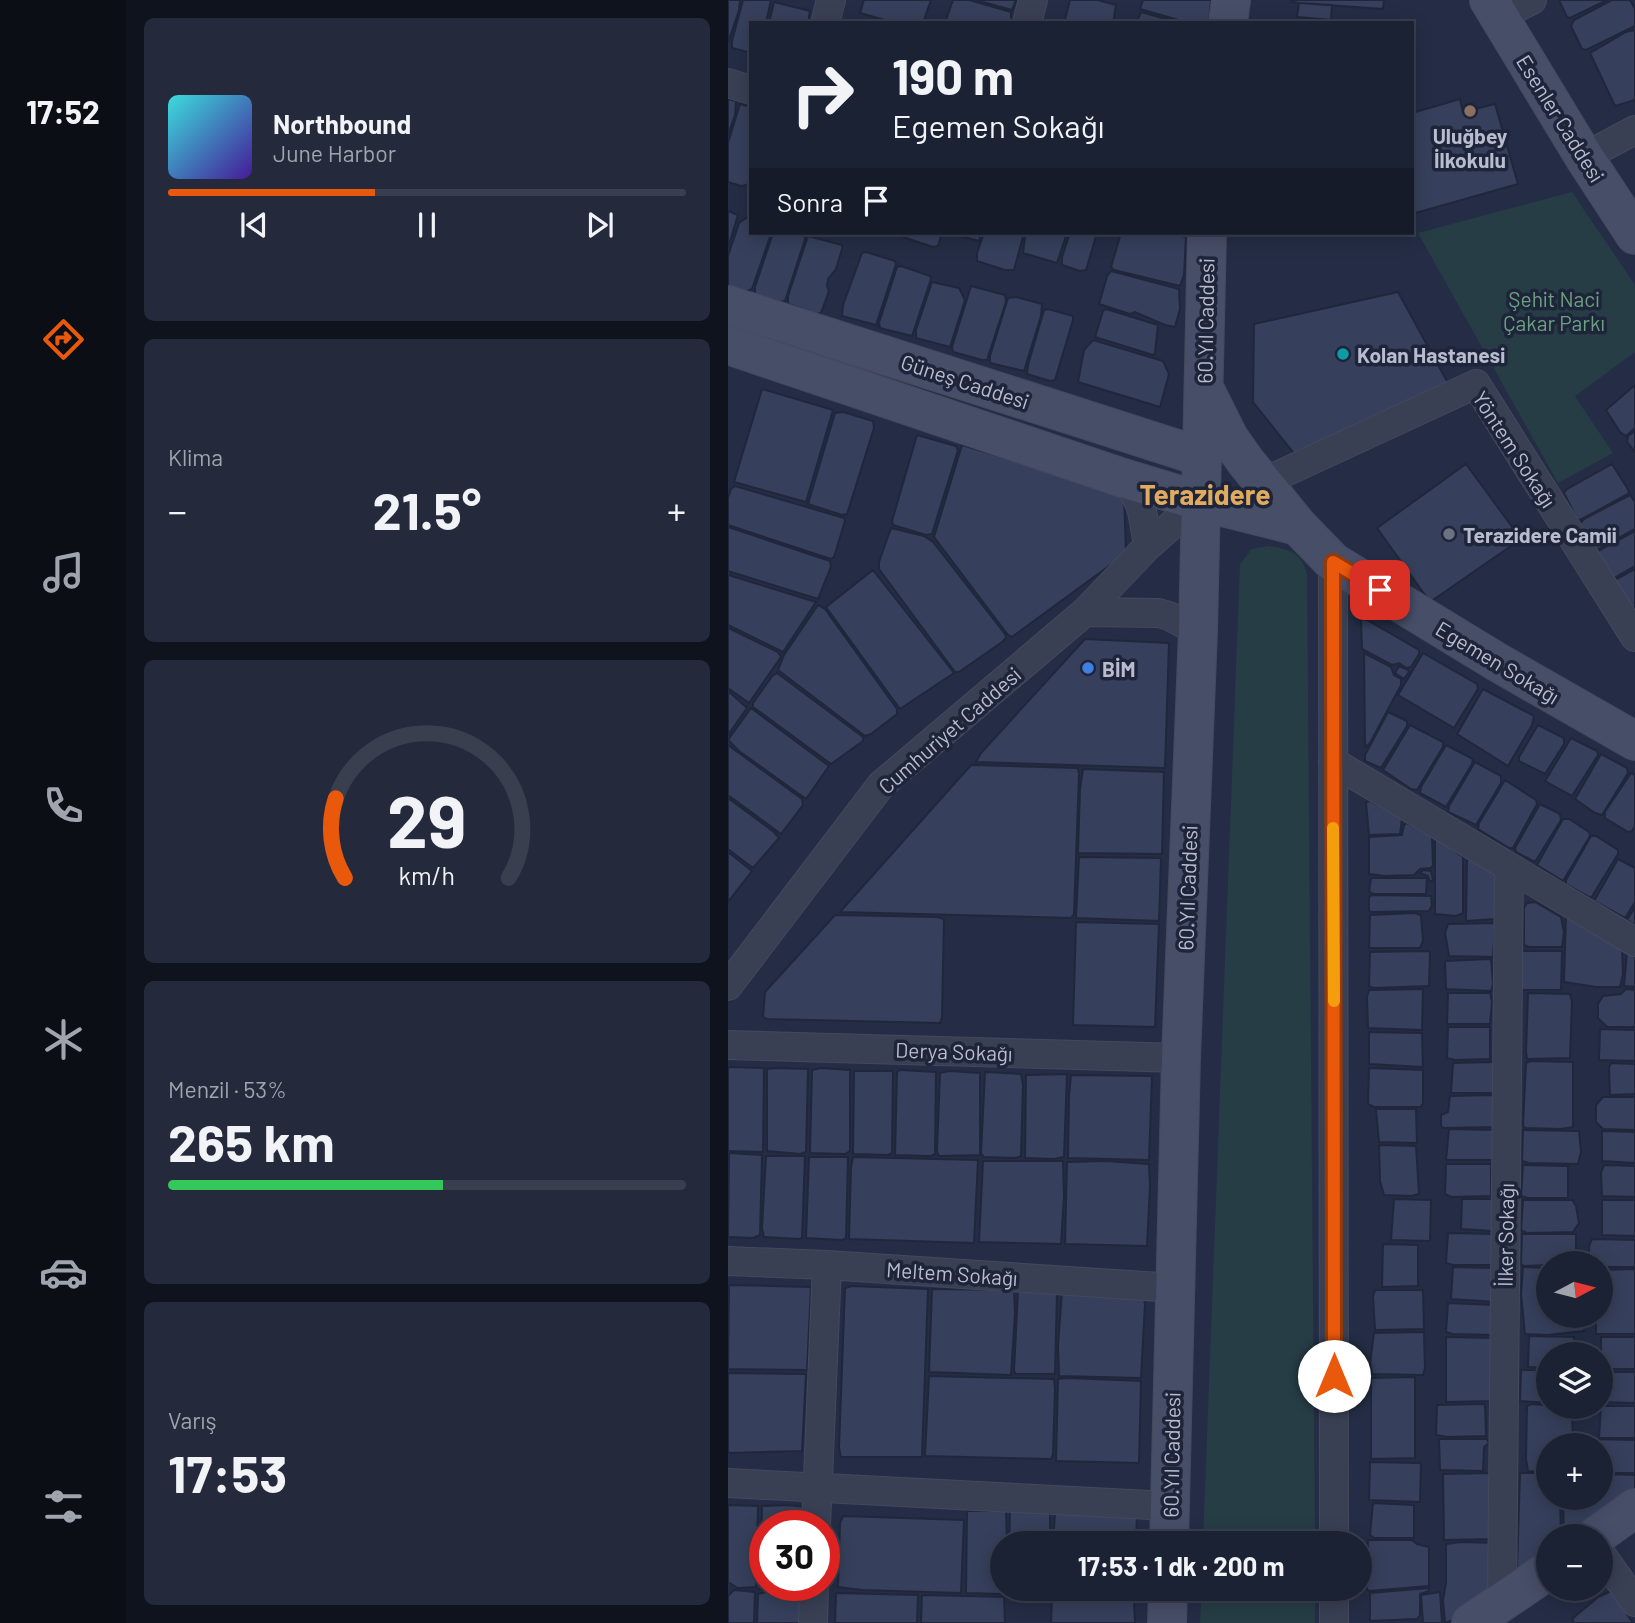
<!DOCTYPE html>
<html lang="tr">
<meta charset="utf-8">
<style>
body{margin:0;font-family:Barlow,sans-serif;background:#242a3c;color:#f1f3f6;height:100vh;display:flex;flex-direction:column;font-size:26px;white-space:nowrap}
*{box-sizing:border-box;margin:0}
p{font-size:23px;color:#a0a4ac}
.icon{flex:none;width:38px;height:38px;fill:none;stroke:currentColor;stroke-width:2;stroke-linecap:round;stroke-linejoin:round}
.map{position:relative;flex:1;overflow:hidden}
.sheet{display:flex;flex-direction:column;gap:18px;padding:18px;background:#0f131d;width:602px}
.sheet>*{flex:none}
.guide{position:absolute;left:21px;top:21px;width:665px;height:214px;border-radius:0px;box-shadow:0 4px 18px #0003,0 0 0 2px #393f4f;background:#1b2234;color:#f1f3f6;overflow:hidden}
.needle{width:46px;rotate:83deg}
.buttons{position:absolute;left:808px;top:1251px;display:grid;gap:14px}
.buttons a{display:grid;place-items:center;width:77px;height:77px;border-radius:50%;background:#1b2234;box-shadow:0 4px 18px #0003,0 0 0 2px #393f4f;font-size:35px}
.speed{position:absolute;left:21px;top:1510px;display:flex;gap:14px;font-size:35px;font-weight:700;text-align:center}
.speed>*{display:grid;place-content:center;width:91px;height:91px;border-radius:50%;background:#1b2234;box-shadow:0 4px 18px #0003,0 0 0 2px #393f4f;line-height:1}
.speed .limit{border:10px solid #d22;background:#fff;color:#111}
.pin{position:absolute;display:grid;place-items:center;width:60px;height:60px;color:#fff;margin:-30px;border-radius:14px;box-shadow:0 4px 10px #0006}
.me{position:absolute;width:77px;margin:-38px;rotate:0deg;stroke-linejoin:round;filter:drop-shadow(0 0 5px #0008)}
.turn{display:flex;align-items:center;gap:24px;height:147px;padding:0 28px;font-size:32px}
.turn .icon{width:91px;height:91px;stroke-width:2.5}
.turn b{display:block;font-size:49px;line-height:60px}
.then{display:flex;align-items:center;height:66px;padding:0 28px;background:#0003;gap:14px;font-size:26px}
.big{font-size:52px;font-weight:700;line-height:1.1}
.sheet .card{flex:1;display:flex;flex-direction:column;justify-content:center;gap:10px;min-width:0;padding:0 24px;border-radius:10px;background:#242a3c}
.sheet .dial{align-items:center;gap:0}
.dial svg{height:182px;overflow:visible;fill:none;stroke:#393f4f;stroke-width:7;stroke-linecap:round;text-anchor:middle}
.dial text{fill:#f1f3f6;stroke:none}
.song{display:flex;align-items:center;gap:21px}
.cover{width:84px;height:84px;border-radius:10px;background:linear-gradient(135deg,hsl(180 70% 55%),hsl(260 70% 35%))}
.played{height:7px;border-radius:4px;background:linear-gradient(90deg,#ea580c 40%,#393f4f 40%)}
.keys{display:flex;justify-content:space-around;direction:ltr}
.heat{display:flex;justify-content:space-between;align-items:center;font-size:38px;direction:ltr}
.charge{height:10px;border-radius:5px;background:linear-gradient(90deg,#34c759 53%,#393f4f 0)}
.trip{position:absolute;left:262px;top:1531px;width:382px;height:70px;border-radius:35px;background:#1b2234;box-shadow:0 4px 18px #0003,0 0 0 2px #393f4f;font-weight:700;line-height:70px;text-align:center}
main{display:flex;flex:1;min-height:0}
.tabs{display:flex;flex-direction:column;width:126px;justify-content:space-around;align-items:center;background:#0b0e15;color:#a0a4ac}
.tabs .icon{width:49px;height:49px}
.tabs .selected{color:#ea580c}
.tabs b{font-size:32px;color:#f1f3f6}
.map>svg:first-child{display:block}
</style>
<main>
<nav class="tabs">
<b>17:52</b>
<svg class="icon selected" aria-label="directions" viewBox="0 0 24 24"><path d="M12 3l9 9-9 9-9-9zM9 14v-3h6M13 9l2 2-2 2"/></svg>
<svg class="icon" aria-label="music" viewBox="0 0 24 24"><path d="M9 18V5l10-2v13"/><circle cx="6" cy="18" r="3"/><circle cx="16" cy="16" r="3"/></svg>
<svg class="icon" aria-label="phone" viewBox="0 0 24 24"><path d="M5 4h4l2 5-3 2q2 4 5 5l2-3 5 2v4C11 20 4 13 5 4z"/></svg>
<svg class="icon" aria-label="climate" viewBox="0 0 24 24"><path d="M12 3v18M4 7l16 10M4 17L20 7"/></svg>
<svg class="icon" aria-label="car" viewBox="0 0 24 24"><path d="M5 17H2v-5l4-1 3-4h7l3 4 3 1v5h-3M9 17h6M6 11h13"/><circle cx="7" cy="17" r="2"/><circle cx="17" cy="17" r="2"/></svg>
<svg class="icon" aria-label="filters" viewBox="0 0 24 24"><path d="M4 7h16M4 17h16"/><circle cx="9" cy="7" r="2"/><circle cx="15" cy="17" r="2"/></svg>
</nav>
<section class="sheet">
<div class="card">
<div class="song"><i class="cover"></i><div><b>Northbound</b><p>June Harbor</p></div></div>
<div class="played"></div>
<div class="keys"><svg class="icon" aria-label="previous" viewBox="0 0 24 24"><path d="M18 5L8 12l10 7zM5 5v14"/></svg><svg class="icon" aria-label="pause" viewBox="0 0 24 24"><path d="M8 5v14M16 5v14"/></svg><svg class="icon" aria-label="next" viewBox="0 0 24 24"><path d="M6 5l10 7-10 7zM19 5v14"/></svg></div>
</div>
<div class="card"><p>Klima</p>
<div class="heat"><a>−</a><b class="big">21.5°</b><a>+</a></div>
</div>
<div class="card dial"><svg viewBox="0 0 100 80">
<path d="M14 69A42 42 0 1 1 86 69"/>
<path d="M14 69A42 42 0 0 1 10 34" stroke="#ea580c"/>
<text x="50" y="56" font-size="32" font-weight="700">29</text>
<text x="50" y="72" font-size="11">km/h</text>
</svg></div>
<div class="card"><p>Menzil · 53%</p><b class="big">265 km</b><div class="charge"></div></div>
<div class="card"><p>Varış</p><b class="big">17:53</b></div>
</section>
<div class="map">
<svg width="907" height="1623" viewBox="0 0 907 1623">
<rect width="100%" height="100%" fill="#242d45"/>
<path fill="#263d46" d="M844,192l63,93v67l-60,44 38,57 -55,30 -140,-250z
M540,546c20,3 35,7 39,29l8,968h-112l37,-979 12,-15z
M474,1589h113v34h-115z"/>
<path fill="#36405c" stroke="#20273c" stroke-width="2" d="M0,0h12l-1,10 -11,33z
M15,0h28l-5,23h-15v30l-19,-5v-7z
M136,0h67l-8,23h-28l-35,-10z
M225,0h16l42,12v11h-66z
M248,0h40l-4,10z
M342,0h28l18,5 -3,18h-49z
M415,0h68l-2,23h-20l-49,-14z
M564,0h92l-1,9 -84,-6 -7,-1z
M831,0h48l-37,18 -3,-1z
M884,0h18l5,9v17l-49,24 -4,-1 -11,-23 3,-6z
M46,2l36,9 -2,12h-39z
M571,3l33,2 -1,15 -34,-3z
M413,12l39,11h-44z
M907,30v70l-20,6 -25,-53 36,-21z
M0,99l8,2 -1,14 -7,20z
M732,99l3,13 32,-8 23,80 -106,30v-101z
M12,104l11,3v67l-4,11 -6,1 -13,-4v-39z
M0,211l10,4 -10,33z
M18,218l5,2v13l20,1 -19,55 -8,3 -16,-5v-31l11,-33z
M45,233h28l3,1 1,5 -20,62 -5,1 -25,-7v-8z
M175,233h39l-4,13 -5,1 -30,-10z
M221,233h32l-2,8z
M256,233h40l-10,37h-9l-28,-9v-8z
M302,233h37l-10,30 -34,-10 2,-16z
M342,233h27l-11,37 -6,1 -18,-6v-8z
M393,233h50l15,4 -2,38 -4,11 -66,-16 -3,-3z
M80,236l34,9v4l-6,20 -8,10 -1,7 2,5 -8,22 -4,1 -29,-10v-8z
M138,252l29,9 1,3 -20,61 -34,-9 1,-11 19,-52z
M173,266l29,10 1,3 -19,57 -32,-8 -1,-5 18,-56z
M383,271l68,18 1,20 -5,18 -10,-2 -30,-13 -5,2 -31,-10 8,-28z
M204,282l27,6 6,12 -15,47 -34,-9v-8z
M243,286l34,9 1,7 -19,58h-5l-29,-8 -1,-5z
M670,292l50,91 -148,78 -47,-59 1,-78z
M288,297l26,7 -1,12 -17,55 -34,-8v-7l18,-58z
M320,309l25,7v4l-18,60 -5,1 -23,-7 1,-9 16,-55z
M378,309l52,16 -3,28 -2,2 -58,-18 8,-26z
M365,340l70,21 6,13 -9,33 -82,-25 6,-32z
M907,385v43l-9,8 -6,-4 -14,-22z
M34,389l71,21 -27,92 -72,-20z
M115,412l30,9 1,7 -27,86 -5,1 -34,-11 27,-91z
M907,431v21l-8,-10 1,-6z
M189,435l39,11 2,4 -26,84 -6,1 -33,-10 -1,-4z
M234,445l162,49 2,58 -2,3 -112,82 -4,-2 -74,-98z
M738,464l55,75 -91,63 -53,-74z
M884,464l17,27 -1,3 -48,26 -3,-1 -13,-26 3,-4z
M7,486l109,32 1,3 -11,36 -3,2 -103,-34v-27l3,-9z
M902,495l5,7v27l-38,21 -17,-26 4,-5z
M0,527l102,34 1,6 -13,32 -90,-28z
M163,528l33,8 9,6 72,92 1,4 -4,4 -43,30h-4l-76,-103v-7z
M907,531v35l-21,12 -11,-3 -7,-13 2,-11z
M907,569v37l-7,4 -15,-29z
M145,570l81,103 -54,36 -74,-102z
M0,575l88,27 -33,50 -55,-27z
M90,605l7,4 72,100v5l-26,20 -6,2 -87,-66 6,-15z
M633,619l6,1 52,30v4l-8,13 -5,1 -7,-5 -7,2 -30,-16z
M0,628l50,24 3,5 -32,46 -21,-15z
M357,639l84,4 -4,125 -189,-6 5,-9z
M636,653l27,14 3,8 7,4v6l-31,58 -5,4z
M695,653l54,31 1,5 -24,39 -56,-33z
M671,666l9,4 1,2 -5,7 -9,-6z
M49,673l86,64v4l-32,23 -78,-57v-4l20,-28z
M755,689l51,27 -2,9 -24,41 -51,-32z
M0,691l19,17 -19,27z
M23,708l78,58 -23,33 -67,-48 -11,-11z
M660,712l19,9v5l-26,42 -16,-7v-6z
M682,725l33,17v5l-26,43 -6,-1 -28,-19z
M810,725l26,13v6l-19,30 -26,-13v-4z
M843,738l26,13 1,4 -26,41 -27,-15z
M0,745l74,54 1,6 -22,29 -53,-39z
M718,745l27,14 -1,5 -26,43 -26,-14 1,-6z
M873,754l26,14 1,5 -26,42 -7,-2 -20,-14z
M747,762l26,14v7l-25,42 -28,-13 1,-6z
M243,765l107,3 1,6 -5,140 -3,4 -231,-6z
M355,769l81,3 -2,82 -84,-1 2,-64z
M903,773l4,2v51l-3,5 -4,1 -23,-14v-6z
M777,780l31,20 1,4 -24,44h-4l-31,-19 1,-6z
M0,798l46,34 5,6 -26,30 -25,-19z
M642,801l32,18 -2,15 -31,1 -3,-33z
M812,804l20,10 1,6 -26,42 -19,-10 -1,-4z
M835,819h6l20,13 1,4 -27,45 -26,-16z
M679,823l25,14 1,28 -2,3 -11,1 -6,6 -30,1 -15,-2v-37l33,-2 2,-10z
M863,836h5l22,14v4l-27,44 -25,-14v-4z
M707,840h4l24,17v56l-7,3 -21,-2z
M0,852l24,19 -24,31z
M351,857l82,1 -2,63 -83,-3z
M739,859l6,1 24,12 -2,47 -29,2z
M890,859l17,9v34l-10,16 -31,-17z
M695,870l8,1 2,9 -3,2 -2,-6 -8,-3z
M643,878h56l-1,16h-52l-5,-2z
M643,895l60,1 1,9 -3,6 -57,1 -3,-1v-13z
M807,902l26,15 3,15 -2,15h-33l-5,-2v-37l3,-5z
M907,907v18l-8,-5z
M686,913l7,2 2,26 -3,7h-51l1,-33z
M838,914l56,33 1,27 -3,13h-24l-32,-5z
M107,915l102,2 7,2 -2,98 -2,6 -173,-4 -4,-2 2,-25z
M348,922l83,2 -4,103 -82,-2z
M767,923l-2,34 -44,-1 -4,-23 3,-9z
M702,951l-1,35 -56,2 -4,-2 1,-34z
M793,951h41l-1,39h-40z
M899,952l8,4v31l-11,-1z
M763,959l2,25 -2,7 -45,-2 -1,-28z
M695,989l-1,41 -54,-2 -1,-31 2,-7z
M898,989l9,1v37h-28l-9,-9v-14l5,-8 18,-2z
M720,993h42l2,9 -2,22h-43z
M800,993l42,1 2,8 -2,56 -43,1 -1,-7z
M720,1027h42v32l-35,1 -8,-2z
M872,1029l35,1v31l-36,-1z
M641,1032l53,1 1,34 -54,-3z
M802,1061l43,1v65l-12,2 -36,-1 -2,-3 3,-62z
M766,1062l1,31h-44l2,-30z
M883,1063l24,1v30l-25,1 -1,-28z
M0,1067l36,1 -1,84 -35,-1z
M49,1068l31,1 -2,83 -6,2 -33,-3v-82z
M93,1068l29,2v81l-5,3 -35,-1 2,-83z
M641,1068l54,2v33l-2,4h-47l-6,-3z
M172,1070l36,2 -1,82 -4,2 -36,-1 2,-83z
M126,1071h39l-1,82 -4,2 -35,-1z
M221,1071l31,2v82l-41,1 -2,-5 3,-78z
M257,1072l36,2 2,11 -2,71 -5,2 -32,-1 -3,-4z
M339,1074l-3,83 -10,2 -29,-1 1,-83z
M343,1075l81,1 -3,84 -81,-2 1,-62z
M768,1095l-1,32 -51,1 -3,-2v-11l7,-3 2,-16z
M875,1097h32v33l-32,-1 -7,-7v-17z
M648,1109h40l1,34 -38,-1z
M721,1129l46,1v30h-49z
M795,1130l56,1 2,21 -3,12 -49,-1 -7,-2z
M874,1131l33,1v31l-33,-2z
M651,1145l37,1 3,48 -8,2 -27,-1 -4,-14z
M1,1153l33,2 -2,80 -7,3 -25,-1z
M38,1156h39l-3,82 -3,1 -35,-2 -2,-9z
M81,1157h39l-2,81 -4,2 -36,-2z
M125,1157l125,3 -4,83 -125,-4 2,-71z
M255,1161h80l1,35 -3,48 -82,-2z
M377,1161l44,3 1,22 -3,60 -82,-2 2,-82z
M718,1164h45v32l-40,1 -6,-3z
M795,1165l45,1v32h-40l-7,-2z
M876,1165l31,1v31l-33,-1 -1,-23z
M666,1199l37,1 -1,41 -39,-1z
M734,1199h32l-1,32 -32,-2z
M795,1200h49l4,6 3,17 -6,9 -46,1 -6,-3z
M874,1200h33v36l-33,-1z
M720,1233l46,1 1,31h-42l-7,-2z
M794,1234h54v30l-52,2 -3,-2z
M864,1239l43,1v27h-34v-3h-12v-18z
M655,1244l35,1v41l-36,1z
M725,1267l42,1 1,34 -45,-3z
M795,1267l23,1 3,2v46h35v15l-36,4 -23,-1 -4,-40z
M907,1269v65h-39v-18h5v-46z
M1,1285l82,2 -4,83 -79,-1z
M124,1286l76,3 -6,168h-81l-2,-9 6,-160z
M204,1289l82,1 1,23 -4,62 -82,-3z
M647,1290h48l1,39 -49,1 -2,-34z
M290,1291l39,1 -2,82h-39l-2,-3z
M334,1291l81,4 2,9 -4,74 -82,-2 -1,-30z
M720,1303l47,2 -1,30 -41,-1 -7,-2z
M696,1332l1,36 -2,7 -51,-1 -2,-11 4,-30z
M801,1336l45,1 1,17h-26v14l-21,-1z
M718,1337l49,1 -1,63 -48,1z
M873,1337h34v32h-34z
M793,1370h28v33l-29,-2z
M874,1372h33v31l-34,-1z
M0,1373l78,1 -4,77 -74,2z
M201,1376l125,3 1,10 -2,65 -2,5 -126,-3z
M687,1377v81l-44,1v-81z
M339,1378l74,3 -2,82 -83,-2 2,-82z
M757,1404l1,32 -38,1 -12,-2 1,-30z
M803,1404l41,3 1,39h-24v26l-21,-1 -2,-12 1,-53z
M873,1406h34v32h-36z
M711,1439h48l2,4 -5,4 -1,24 -43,-1z
M860,1439l47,1v33h-34v-27h-15z
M642,1462l51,1 -1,39 -51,-2z
M765,1473v66l-49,1 -1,-66z
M792,1473h29v25h11l1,38h-12v20l-32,15z
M873,1474l34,1v13l-63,48h-8l-1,-38h38z
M645,1503l41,2v33h-40l-4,-3z
M0,1505l30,1 -2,81 -18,1 -10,-6z
M59,1505l19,2v19h-41v60h39l-4,4 -40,-1 2,-83z
M286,1510l36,2v32h-41l1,-32z
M239,1511h39l1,33h-4v45h3v3l-5,2 -35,-1z
M327,1513l82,1 -1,30h-83z
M115,1516l121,4 -3,73 -99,-3 -24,-3 2,-64z
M640,1540h44l5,4 12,3v39l-60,5 -2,-2z
M733,1542l35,1 1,52 -36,22 -16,6 -2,-23 3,-17v-39z
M701,1588v3l-9,3v21l-3,4 -47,2v-28z
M281,1589h40v4l-9,2 -31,-1z
M324,1589h82v8l-70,-1 -13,-2z
M6,1590l21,2 -1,31h-26v-27z
M43,1591l32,2 -1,30h-45l1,-29z
M883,1591l22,32h-59l-2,-4 26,-22z
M712,1592l2,31h-19l-2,-28z
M108,1593l82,2 -1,28h-82z
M194,1595l82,2 1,26h-84z
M324,1599l82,2 1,22h-84z"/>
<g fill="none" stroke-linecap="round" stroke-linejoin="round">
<defs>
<path id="street" d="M770,17l34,-17
M97,23l6,-23
M299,23l6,-23
M0,83l23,7
M856,157l51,-27
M395,478c21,24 20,38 25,68
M536,482l212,-98 159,253
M605,562l1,982
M357,612l74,1 10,3 29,15
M605,762l302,180
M0,986l153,-201 204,-173 63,-66 51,-45
M0,1045l453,13
M0,1261l99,4 348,23
M0,1483l441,23
M88,1526l11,-261
M873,1554l34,48
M606,1589v34
M774,1603l7,-736
M85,1623l1,-37"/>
<path id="secondary" d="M761,0l95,157 51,78
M500,23l3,-23
M0,305l474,152
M0,345l395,133 76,23 99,25
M478,392l23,46 17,24 52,64 35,36 164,100 138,79
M868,1536l39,-28
M441,1544l12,-486 17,-427 9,-398
M439,1623l1,-34
M743,1623l78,-53"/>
</defs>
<use href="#street" stroke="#43495e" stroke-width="30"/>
<use href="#secondary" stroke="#43495e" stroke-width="40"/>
<use href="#street" stroke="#394054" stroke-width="28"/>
<use href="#secondary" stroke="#474e68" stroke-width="38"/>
</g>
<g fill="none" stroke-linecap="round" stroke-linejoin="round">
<defs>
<path id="route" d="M606,1376l-1,-814 47,28"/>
</defs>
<use href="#route" stroke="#983908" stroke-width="18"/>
<use href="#route" stroke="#ea580c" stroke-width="12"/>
<path stroke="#f59e0b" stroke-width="12" d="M605,828l1,173"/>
</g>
<circle fill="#8d6e63" stroke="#1e253a" stroke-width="2.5" cx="742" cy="111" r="7"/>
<circle fill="#0f9aa8" stroke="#1e253a" stroke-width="2.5" cx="615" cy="354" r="7"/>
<circle fill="#6b7280" stroke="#1e253a" stroke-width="2.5" cx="721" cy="534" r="7"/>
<circle fill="#3f7fe0" stroke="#1e253a" stroke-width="2.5" cx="360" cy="668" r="7"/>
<g text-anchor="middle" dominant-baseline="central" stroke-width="7" stroke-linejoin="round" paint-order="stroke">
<g font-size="21" fill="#b7bcce" stroke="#1e253a">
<text transform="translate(833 118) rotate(58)">Esenler Caddesi</text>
<text transform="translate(477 321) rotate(-89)">60.Yıl Caddesi</text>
<text transform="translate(237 381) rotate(18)">Güneş Caddesi</text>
<text transform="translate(787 449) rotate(57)">Yöntem Sokağı</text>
<text transform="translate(770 662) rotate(31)">Egemen Sokağı</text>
<text transform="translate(221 730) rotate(-41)">Cumhuriyet Caddesi</text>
<text transform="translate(459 888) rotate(-88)">60.Yıl Caddesi</text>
<text transform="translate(226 1051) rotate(2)">Derya Sokağı</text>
<text transform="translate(777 1235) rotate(-89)">İlker Sokağı</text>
<text transform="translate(224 1273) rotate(4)">Meltem Sokağı</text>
<text transform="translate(443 1455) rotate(-89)">60.Yıl Caddesi</text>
</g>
<g font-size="21" font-weight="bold" fill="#b7bcce" stroke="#1e253a" text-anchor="start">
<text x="742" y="135" text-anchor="middle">Uluğbey<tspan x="742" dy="24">İlkokulu</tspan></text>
<text x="629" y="354">Kolan Hastanesi</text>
<text x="735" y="534">Terazidere Camii</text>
<text x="374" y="668">BİM</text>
</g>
<g font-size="21" fill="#6ba180" stroke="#1e253a">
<text x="826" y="298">Şehit Naci<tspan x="826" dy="24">Çakar Parkı</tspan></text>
</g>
<g font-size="28" font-weight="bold" fill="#e0ab5f" stroke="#1e253a">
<text x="477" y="494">Terazidere</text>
</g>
</g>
</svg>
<div class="buttons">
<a><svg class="needle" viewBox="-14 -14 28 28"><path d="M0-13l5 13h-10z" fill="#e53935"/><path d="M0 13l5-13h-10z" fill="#a0a4ac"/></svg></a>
<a><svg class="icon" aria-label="layers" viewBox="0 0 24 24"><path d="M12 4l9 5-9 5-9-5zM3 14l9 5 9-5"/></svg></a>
<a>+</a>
<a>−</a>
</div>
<div class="speed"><div class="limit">30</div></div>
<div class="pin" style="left:652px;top:590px;background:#d93025"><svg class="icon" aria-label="arrive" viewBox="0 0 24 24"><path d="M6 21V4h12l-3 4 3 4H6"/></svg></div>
<svg class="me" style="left:606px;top:1376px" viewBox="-20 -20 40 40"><circle r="19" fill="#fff"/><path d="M0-13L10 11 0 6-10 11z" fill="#ea580c"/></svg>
<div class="trip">17:53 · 1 dk · 200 m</div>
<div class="guide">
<div class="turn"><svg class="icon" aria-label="right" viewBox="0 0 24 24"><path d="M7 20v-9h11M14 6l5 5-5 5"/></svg><div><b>190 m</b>Egemen Sokağı</div></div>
<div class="then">Sonra<svg class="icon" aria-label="arrive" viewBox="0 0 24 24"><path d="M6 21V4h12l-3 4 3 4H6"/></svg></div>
</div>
</div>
</main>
